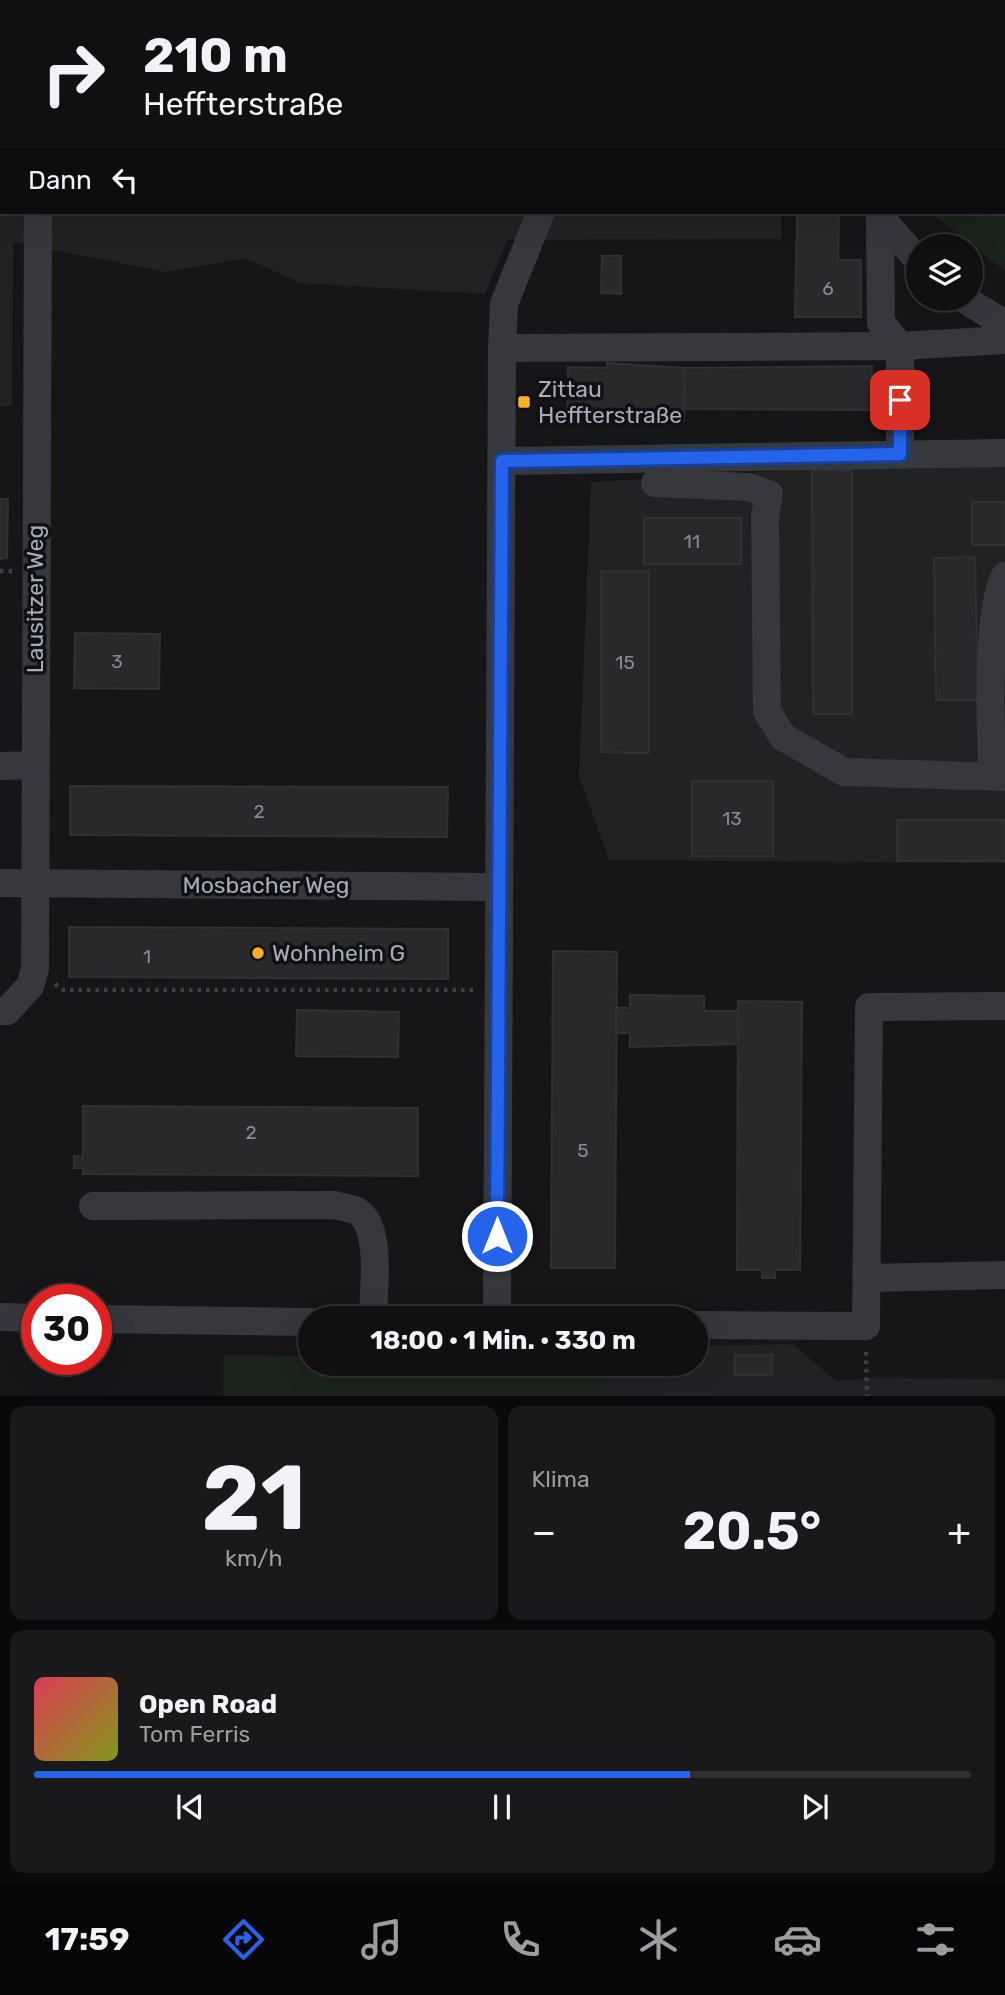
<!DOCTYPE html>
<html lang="de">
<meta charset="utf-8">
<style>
body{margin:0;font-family:Rubik,sans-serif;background:#19191b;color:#f1f3f6;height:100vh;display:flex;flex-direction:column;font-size:26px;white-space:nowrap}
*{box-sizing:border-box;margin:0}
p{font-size:23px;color:#9c9d9f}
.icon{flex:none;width:38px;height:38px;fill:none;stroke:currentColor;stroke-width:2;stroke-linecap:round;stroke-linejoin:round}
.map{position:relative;height:1396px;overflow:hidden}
.side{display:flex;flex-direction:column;gap:10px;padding:10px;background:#09090a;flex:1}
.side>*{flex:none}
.guide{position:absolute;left:0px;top:0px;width:1006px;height:214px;box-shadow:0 7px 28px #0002,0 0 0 2px #303032;background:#101012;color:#f1f3f6;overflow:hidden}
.tools{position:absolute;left:906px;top:234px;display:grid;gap:14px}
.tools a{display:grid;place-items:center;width:77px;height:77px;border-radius:50%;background:#101012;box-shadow:0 7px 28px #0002,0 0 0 2px #303032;font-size:35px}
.speed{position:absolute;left:21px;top:1284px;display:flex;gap:14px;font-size:35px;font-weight:700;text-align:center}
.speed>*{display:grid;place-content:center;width:91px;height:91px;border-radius:50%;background:#101012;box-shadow:0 7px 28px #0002,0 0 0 2px #303032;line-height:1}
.speed .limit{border:10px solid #d22;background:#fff;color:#111}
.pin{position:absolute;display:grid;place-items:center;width:60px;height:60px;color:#fff;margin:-30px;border-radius:14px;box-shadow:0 4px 10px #0006}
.me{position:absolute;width:77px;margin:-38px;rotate:0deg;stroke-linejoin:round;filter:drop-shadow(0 0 5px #0008)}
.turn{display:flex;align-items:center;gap:24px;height:147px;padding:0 28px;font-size:32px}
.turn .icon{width:91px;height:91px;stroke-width:2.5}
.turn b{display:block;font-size:49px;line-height:60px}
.then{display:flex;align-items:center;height:66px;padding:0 28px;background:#0003;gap:14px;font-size:26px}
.big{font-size:52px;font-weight:700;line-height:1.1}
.side .card{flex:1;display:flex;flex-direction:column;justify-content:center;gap:10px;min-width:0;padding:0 24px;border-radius:14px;background:#19191b}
.side .dial{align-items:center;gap:0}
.dial b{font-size:91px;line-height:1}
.song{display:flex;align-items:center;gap:21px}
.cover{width:84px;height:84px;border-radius:10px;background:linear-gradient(135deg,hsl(350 70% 55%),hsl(70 70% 35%))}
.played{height:7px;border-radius:4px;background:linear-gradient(90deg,#2563eb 70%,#303032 70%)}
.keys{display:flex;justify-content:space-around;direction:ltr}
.heat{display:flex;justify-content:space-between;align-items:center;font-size:38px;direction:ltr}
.side .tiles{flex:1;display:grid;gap:10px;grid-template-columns:1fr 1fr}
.card:last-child{grid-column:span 2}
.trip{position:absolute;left:298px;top:1306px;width:410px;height:70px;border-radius:35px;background:#101012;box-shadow:0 7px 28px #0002,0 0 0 2px #303032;font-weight:700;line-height:70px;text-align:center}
.tab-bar{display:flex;height:112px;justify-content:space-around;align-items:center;background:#060607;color:#9c9d9f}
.tab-bar .icon{width:49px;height:49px}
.tab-bar .on{color:#2563eb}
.tab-bar b{font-size:32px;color:#f1f3f6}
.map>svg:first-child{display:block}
</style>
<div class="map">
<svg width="1005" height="1397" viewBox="0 0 1005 1397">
<rect width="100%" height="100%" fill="#161618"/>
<path fill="#222225" d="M0,54l2,158h779v27l-274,1 -22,54 -185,-11 -55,-25 -79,14 -153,-30 -1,164h-12z
M1005,465v398l-396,-3 -30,-84 12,-294 275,-16z
M793,1344l43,37 39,-3 130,1v18h-400l1,-34h89v-17z"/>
<path fill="#1b241c" d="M924,0h81v271l-75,-59h74v-210z
M224,1355l86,1v7h296l-1,33h-382z"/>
<path fill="#29292c" stroke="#303034" stroke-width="2" d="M612,0h157v2h-157z
M585,212h180v1z
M797,212h42l-1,48h23v57h-66z
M602,256h19v38l-20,-1z
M607,363l78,5 -1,53 -75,2v-4h-42l1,-52 39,1z
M872,366l-1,44 -187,-1 1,-41z
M812,470h40v244h-39z
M0,499h8l-1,59 -7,1z
M972,502h33v43h-33z
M644,518h97v46h-97z
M975,557l3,143h-42l-2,-142z
M601,571h48v182l-48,-1z
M75,633l85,1 -1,55 -85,-1z
M692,781h81v75h-81z
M70,786l378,1 -1,50 -377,-2z
M897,820h108v41h-108z
M69,927l379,2v50l-379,-2z
M553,951l64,1 -2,316h-64z
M630,995l74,1v15h34v33l-108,3v-14h-14v-25h14z
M738,1001l64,1 -2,268h-25v8h-13v-8h-25z
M297,1010l102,2 -1,45 -102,-1z
M83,1106l335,2v68l-335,-2v-6h-9v-12l9,1z
M735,1355h38l-1,20h-38z"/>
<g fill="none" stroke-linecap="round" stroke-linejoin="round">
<path stroke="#3c3f45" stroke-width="4.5" stroke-dasharray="3.5 5" stroke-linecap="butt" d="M0,571h13
M55,984l8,6h412
M866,1352l1,45"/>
<path stroke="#36383d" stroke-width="28" d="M201,0v2
M879,0v2
M565,2l1,-2
M0,30h2
M880,212v5l39,44
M880,217l1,106 19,23 105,-6
M964,299l41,25
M502,348l398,-2v108
M502,461l503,-8
M655,483l93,4 21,7 -4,22 2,195 16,26 61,35 161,5
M1005,576c-18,33 -15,144 -13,185l13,10
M0,766l34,-1
M0,883l498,4
M0,1011h7l23,-25 5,-17 3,-757
M93,1206l242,-1c6,2 16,3 22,6 26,16 16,80 16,107
M868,1278l137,-3
M0,1317l37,1
M497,1318l5,-970 2,-44 37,-92
M96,1319l214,3
M695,1325l171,1 3,-319 136,-1"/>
</g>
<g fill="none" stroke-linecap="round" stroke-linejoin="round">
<defs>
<path id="route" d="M497,1236l5,-775 398,-7v-54"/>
</defs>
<use href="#route" stroke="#184099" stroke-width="18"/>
<use href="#route" stroke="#2563eb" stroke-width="12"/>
</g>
<g fill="#ffac27" stroke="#111113" stroke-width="2.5">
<rect x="517" y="395" width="14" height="14" rx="3.5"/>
<circle cx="258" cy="953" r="7"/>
</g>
<g text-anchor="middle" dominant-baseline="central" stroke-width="7" stroke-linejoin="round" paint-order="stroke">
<g font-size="19" fill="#868b95">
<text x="828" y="288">6</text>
<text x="692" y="541">11</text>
<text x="117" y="661">3</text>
<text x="625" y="662">15</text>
<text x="259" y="811">2</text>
<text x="732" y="818">13</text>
<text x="147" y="956">1</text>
<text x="251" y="1132">2</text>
<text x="583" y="1150">5</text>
</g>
<g font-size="23" fill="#a6adb9" stroke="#111113" text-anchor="start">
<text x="538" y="389">Zittau<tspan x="538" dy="26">Heffterstraße</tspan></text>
<text x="272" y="953">Wohnheim G</text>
</g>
<g font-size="23" fill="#a6adb9" stroke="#111113">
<text transform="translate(35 599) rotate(-90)">Lausitzer Weg</text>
<text x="266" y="885">Mosbacher Weg</text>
</g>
</g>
</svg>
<div class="tools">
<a><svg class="icon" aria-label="layers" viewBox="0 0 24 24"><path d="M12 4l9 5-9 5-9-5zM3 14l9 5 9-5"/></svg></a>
</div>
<div class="speed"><div class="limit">30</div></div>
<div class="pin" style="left:900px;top:400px;background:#d93025"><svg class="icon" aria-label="arrive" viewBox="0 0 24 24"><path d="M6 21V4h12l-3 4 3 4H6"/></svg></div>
<svg class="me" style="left:497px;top:1236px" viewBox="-20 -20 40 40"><circle r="17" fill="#2563eb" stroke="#fff" stroke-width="3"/><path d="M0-11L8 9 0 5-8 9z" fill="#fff"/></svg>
<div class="trip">18:00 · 1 Min. · 330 m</div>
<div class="guide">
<div class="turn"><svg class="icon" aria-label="right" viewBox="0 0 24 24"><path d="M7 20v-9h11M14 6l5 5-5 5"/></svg><div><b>210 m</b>Heffterstraße</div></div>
<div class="then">Dann<svg class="icon" aria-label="left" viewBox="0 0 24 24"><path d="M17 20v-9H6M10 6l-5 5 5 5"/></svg></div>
</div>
</div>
<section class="side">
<div class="tiles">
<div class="card dial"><b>21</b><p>km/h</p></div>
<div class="card"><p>Klima</p>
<div class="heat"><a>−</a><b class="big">20.5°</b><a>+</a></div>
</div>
<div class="card">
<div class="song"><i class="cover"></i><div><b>Open Road</b><p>Tom Ferris</p></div></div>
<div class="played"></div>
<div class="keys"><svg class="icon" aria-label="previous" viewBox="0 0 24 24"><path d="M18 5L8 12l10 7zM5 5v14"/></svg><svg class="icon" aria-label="pause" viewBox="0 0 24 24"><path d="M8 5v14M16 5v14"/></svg><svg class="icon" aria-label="next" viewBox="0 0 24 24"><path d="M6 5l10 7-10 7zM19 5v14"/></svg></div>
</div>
</div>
</section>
<nav class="tab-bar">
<b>17:59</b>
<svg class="icon on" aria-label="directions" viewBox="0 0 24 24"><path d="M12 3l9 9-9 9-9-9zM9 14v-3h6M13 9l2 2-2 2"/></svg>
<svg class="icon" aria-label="music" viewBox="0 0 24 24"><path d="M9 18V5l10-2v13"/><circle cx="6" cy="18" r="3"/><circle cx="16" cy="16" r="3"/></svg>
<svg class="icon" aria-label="phone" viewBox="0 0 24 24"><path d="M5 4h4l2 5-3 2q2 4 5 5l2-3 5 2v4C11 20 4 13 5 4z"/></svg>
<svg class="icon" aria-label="climate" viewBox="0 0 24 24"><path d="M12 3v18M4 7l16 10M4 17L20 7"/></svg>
<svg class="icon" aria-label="car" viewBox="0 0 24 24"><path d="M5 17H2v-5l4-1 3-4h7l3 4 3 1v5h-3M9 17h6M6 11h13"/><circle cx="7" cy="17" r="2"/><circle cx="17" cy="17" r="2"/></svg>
<svg class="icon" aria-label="filters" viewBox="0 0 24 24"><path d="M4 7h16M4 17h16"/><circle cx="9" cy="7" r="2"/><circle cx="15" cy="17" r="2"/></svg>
</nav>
